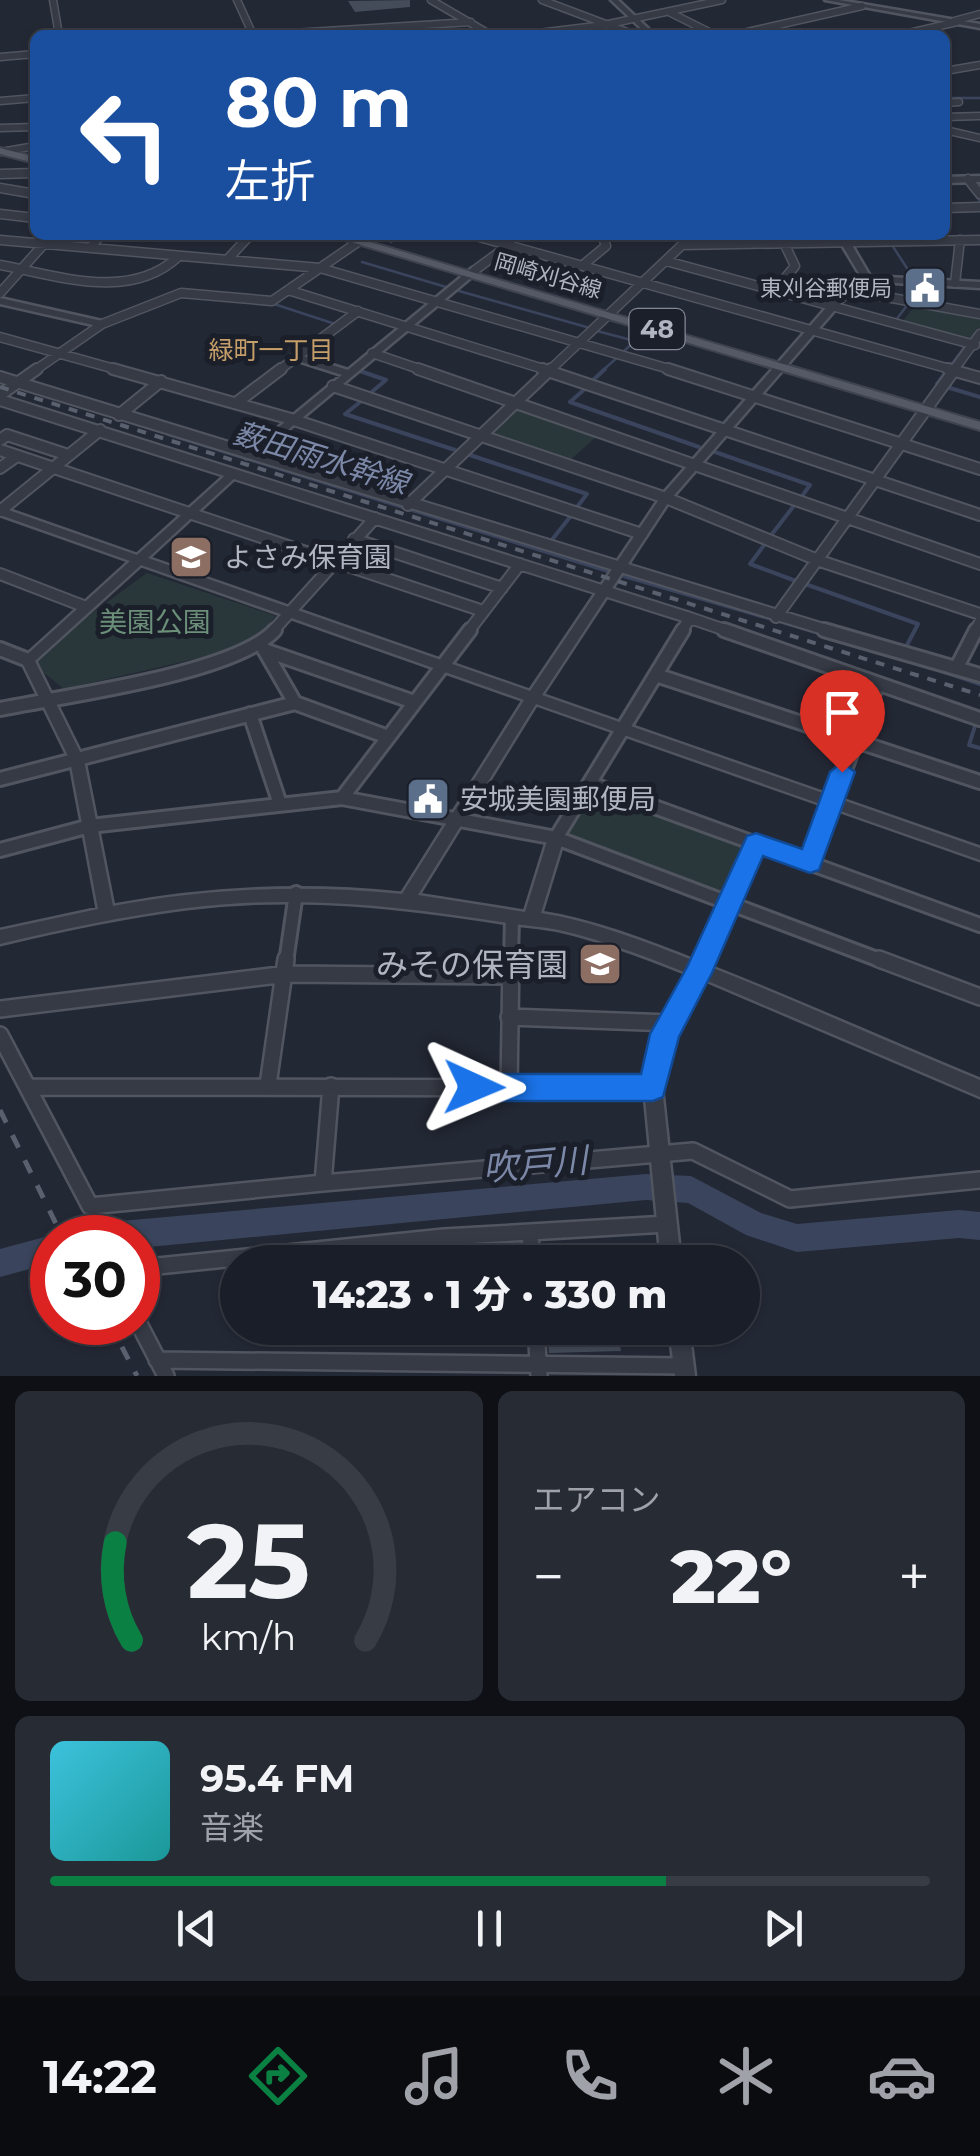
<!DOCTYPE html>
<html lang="ja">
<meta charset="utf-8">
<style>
body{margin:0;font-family:Montserrat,"Noto Sans JP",sans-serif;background:#272b34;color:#f1f3f6;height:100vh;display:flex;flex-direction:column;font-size:38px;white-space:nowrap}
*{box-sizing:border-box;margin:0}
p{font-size:32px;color:#9fa2a8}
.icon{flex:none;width:55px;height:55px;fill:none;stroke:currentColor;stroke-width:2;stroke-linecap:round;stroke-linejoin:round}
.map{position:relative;height:1376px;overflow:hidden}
.side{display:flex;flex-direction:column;gap:15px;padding:15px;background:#0e1016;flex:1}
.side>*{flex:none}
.guide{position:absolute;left:30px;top:30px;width:920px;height:210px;border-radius:15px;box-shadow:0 2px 8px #0004,0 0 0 2px #383c45;background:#1a4fa0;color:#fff;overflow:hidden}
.speed{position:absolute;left:30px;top:1215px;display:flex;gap:20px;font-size:50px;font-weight:700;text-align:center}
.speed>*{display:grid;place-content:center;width:130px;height:130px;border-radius:50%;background:#1a1e28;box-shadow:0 2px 8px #0004,0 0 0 2px #383c45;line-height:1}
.speed .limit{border:15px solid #d22;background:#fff;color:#111}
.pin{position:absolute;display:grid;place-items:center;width:85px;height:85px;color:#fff;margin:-102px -42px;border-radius:50% 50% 50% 0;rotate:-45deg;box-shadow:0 0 10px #0007}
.pin .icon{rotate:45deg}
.me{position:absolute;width:110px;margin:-55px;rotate:91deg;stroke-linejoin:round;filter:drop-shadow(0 0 8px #0008)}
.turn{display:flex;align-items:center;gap:35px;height:210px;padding:0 30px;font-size:45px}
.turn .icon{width:130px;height:130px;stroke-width:2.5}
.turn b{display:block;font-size:70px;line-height:85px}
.big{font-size:75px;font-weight:800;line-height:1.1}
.side .tile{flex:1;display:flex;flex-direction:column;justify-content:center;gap:15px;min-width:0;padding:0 35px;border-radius:15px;background:#272b34}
.side .dial{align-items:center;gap:0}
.dial svg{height:260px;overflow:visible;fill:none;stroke:#383c45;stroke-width:7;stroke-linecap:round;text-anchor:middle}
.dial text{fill:#f1f3f6;stroke:none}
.song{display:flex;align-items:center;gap:30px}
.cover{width:120px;height:120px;border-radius:15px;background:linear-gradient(135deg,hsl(190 70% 55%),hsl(180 70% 35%))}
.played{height:10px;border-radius:5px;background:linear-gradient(90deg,#0b8043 70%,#383c45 70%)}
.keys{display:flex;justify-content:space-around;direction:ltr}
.heat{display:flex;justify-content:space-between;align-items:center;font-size:55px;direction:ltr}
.side .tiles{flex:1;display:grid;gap:15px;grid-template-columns:1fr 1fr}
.tile:last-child{grid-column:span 2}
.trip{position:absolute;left:220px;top:1245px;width:540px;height:100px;border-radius:50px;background:#1a1e28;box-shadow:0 2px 8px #0004,0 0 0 2px #383c45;font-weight:800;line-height:100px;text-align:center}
.tab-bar{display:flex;height:160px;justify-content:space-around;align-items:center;background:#0a0c10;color:#9fa2a8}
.tab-bar .icon{width:70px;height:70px}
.tab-bar .on{color:#0b8043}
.tab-bar b{font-size:45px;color:#f1f3f6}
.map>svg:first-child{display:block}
</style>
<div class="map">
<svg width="980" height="1376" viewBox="0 0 980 1376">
<rect width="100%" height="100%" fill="#232835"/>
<path fill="#29373a" d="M916,304l64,11v12l-9,13 -68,-19z
M518,405l80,30 -30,27 -79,-26z
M147,573l129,43 -29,31 -183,42 -36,-29z
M597,790l147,53 3,6 -20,46 -158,-57 -4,-5 26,-42z"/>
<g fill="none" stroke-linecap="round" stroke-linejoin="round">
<path stroke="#3a445c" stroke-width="2.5" d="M945,98h35
M964,181l16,20
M391,242l10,-7
M892,245l20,31
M362,262l84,25
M459,291l131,37
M912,300l4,-17
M271,303l64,21
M896,320l12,-16
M597,331l38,10 -12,11
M951,365l14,-19
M602,371l17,-15"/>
<path stroke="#3a445c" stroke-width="4" d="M360,371l26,9 -18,15
M591,382l14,-13
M937,384l9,-12
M587,387l-17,15 129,45
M950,388l30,9
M364,399l-19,15 110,36
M168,434l440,137
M715,452l95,33 -10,14
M470,455l117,39 -10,13
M769,538l27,-35
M551,541l19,-24
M765,544l-15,20 46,17
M624,576l192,56
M808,585l110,39 -13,25
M918,663l62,21
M976,723l-7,22 11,3"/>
<path fill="#3a445c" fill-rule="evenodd" d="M646,1174l45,2 70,37 36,11 162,-14 21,2v28l-21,-2 -162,14 -51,-17 -58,-32 -42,-3 -508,48v-10h-65l4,-10 10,-4z
M52,1235l7,3h-7v25l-52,14v-28z"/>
</g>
<path fill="#444b59" d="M410,0v7l-55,5 -7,-11z
M606,1250l2,12h-65v-7z
M547,1328h70l4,23 -72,2z"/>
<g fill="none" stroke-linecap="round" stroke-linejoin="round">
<defs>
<path id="minor-far4" d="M53,0l6,35
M237,0l16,35
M431,0l60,35
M542,0l93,35
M669,12l46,23
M954,21l26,-7
M260,35l211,-13
M522,35l82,-10 118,-25
M734,35l128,-29
M900,35l57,-13
M0,57l35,-3
M945,71l35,-6
M0,101l35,-3
M945,103l14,-1
M945,117l35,-1
M0,128l35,-1
M945,130l35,8
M1,152l34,-6"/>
<path id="minor-far3" d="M0,174l35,-1
M968,179l12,15
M0,188l35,6
M945,208l35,-1
M0,214l35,4
M472,235l485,136
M537,235h23
M0,240l320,28 356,103
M90,248l11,-13
M227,260l23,-25
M666,261l309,84
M0,265c59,11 130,37 179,-9
M583,265l23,-19 -4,-11
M475,270l34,-25 4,-10
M955,283l5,-43
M776,289l19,-23 -11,-23
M288,290l262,81
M848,290l132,24
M0,293l44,-49
M0,337l122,34
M372,353l53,18
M34,371l68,-47 79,-31 91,8 96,-66
M278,371l80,-60
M549,371l133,-126 298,-5
M953,371l27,-37"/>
<path id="minor-far2" d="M113,369l178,50 351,115
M418,369l562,195
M542,369l438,146
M668,369l312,100
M948,369l32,9
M0,377l833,255
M333,386l333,112 154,63 160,53
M0,395l37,-26
M0,400l690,218 -9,14
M236,403l45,-34
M119,415l42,-34
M0,440l7,-5 61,20
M0,450l483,161
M0,468l17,-12
M408,505l143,-136
M0,511l100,-81
M354,539l148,49
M0,574l86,33
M776,617l179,-248
M690,618l41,14
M272,632l103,-114
M468,632l52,-68
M975,632l5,-10"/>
<path id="minor-far1" d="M724,630l256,89
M824,630l156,45
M262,646l33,57
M0,649l28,11
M264,650l150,52
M957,667l19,-37
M656,675l324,107
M0,709c63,-13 235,-35 275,-79
M250,714l30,90
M0,779l295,-76 93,34
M591,784l389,141
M342,798l128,-168
M556,838l127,-208
M0,850l90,-24 252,-28 214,40 329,124
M810,862l67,-177
M286,962l10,-69
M511,962l1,-45
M703,962l53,-119"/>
<path id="minor" d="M879,959l101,38
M698,973l6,-14
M0,1009l287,-35 222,2
M509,1017l162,6
M0,1035l90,171 233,-23 8,-97
M268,1085l18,-126
M29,1087l624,1
M509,1088l2,-129
M323,1183l370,-32 97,48 190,-19
M530,1232l2,30
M138,1268l306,-31 223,-13
M138,1322l28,54
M536,1328l3,48
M157,1360l527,6"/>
<path id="tertiary" d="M611,0h7l37,35h-7z
M825,0h14l141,24v4z
M980,176v6l-35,1v-6z
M836,235h10l24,41 110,6v6l-120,-7 -190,219 -128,195 438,153v12l-444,-156 -118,191 107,17 23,-74 3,-4 5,-2 5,2 3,4 -23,75c52,8 105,29 154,48 96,37 190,80 285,119v17l-277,-118 -30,56 -11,53 19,174h-20l-17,-174 12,-54 33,-60c-42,-17 -86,-34 -130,-44 -15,-3 -30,-4 -45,-6 -113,-18 -213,-30 -327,-16 -63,8 -125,21 -187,36v-14l98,-21 -28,-149 -49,-100 109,-99 -130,-46v-8l137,48 93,-84h8v4l-90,83 382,133 132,-196 192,-219 6,-1zM141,565l383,135 -122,194c-96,-10 -194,-6 -289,12l-29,-146 -49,-99z
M472,268l8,2 -226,188h-8v-4l96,-79 -50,-16v-4h8l48,15z
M0,298l102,23 5,3 -5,3 -102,-23z
M669,1328h20l6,48h-20z"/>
<path id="primary" d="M0,148l35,9v6l-35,-9z
M328,235h18l634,187v8z"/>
</defs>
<use href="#minor-far4" stroke="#515560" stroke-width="9"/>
<use href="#minor-far3" stroke="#515560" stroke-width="11"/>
<use href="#minor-far2" stroke="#515560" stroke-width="14"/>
<use href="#minor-far1" stroke="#515560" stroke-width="18"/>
<use href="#minor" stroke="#515560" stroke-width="20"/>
<use href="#tertiary" stroke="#515560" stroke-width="5"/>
<use href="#primary" stroke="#3f434f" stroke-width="4"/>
<use href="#minor-far4" stroke="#363a45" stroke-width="6"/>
<use href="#minor-far3" stroke="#363a45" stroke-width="8"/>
<use href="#minor-far2" stroke="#363a45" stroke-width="10"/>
<use href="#minor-far1" stroke="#363a45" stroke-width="12"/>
<use href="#minor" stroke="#363a45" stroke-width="15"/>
<use href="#tertiary" fill="#363a45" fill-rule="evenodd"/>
<use href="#primary" fill="#545965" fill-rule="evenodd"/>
<path stroke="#5a606e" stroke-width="4" stroke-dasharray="9 9" stroke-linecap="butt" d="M0,387l980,308"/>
<path stroke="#5a606e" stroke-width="5" stroke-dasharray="14 14" stroke-linecap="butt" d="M0,1110l63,128
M109,1322l28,54"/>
</g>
<path fill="#1a73e8" stroke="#114b97" stroke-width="2.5" d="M842,762l13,10 -36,98 -9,3 -47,-17 -51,117 -33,64 -16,60 -10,4h-179l-11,-4 -4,-10 4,-9 11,-4h167l9,-40 37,-67 60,-131 9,-3 46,16 28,-77z"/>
<defs>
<symbol id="civic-square" viewBox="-11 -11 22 22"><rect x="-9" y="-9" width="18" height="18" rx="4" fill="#5c6f8a" stroke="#1b1f2a"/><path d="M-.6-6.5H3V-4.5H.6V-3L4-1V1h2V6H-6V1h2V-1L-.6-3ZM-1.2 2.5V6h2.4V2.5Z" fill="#fff"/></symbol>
<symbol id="school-square" viewBox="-11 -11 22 22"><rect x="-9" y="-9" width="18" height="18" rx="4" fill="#8d6e63" stroke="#1b1f2a"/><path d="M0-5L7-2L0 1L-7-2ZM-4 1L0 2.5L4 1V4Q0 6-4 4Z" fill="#fff"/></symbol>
</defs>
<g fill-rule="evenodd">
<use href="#civic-square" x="900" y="263" width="50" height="50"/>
<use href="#school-square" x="166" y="532" width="50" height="50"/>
<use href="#civic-square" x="403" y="774" width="50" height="50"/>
<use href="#school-square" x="575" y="939" width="50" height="50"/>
</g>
<g text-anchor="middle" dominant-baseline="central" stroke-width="10" stroke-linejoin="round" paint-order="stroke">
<g font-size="22" fill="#b1b5c2" stroke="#1b1f2a">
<text transform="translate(548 276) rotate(16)">岡崎刈谷線</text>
</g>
<g font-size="22" fill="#b1b5c2" stroke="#1b1f2a" text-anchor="end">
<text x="892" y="288">東刈谷郵便局</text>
</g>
<rect fill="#1b1f2a" stroke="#848894" stroke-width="2.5" x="629.5" y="309" width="55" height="40" rx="8"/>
<g font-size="25" font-weight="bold" fill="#b1b5c2">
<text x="657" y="329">48</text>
</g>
<g font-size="25" fill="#c59e69" stroke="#1b1f2a">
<text x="271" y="350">緑町一丁目</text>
</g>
<g font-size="28" fill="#b1b5c2" stroke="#1b1f2a" text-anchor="start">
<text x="224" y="557">よさみ保育園</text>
<text x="460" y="799">安城美園郵便局</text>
</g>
<g font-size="28" fill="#6b8f79" stroke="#1b1f2a">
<text x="155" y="622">美園公園</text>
</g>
<g font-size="30" font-style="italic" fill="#7c88a7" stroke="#1b1f2a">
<text transform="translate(321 458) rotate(17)">薮田雨水幹線</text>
</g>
<g font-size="32" fill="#b1b5c2" stroke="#1b1f2a" text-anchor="end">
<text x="568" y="964">みその保育園</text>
</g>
<g font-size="35" font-style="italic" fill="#7c88a7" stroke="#1b1f2a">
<text transform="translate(535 1164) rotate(-5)">吹戸川</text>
</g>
</g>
</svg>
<div class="speed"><div class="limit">30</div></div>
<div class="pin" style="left:842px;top:772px;background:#d93025"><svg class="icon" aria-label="arrive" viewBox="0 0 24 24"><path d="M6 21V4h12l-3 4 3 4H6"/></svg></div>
<svg class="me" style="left:474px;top:1087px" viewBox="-20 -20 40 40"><path d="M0-17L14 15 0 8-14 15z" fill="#1a73e8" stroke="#fff" stroke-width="4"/></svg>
<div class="trip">14:23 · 1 分 · 330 m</div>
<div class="guide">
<div class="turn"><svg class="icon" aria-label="left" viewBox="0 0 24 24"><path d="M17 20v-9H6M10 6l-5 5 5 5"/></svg><div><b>80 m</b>左折</div></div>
</div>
</div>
<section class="side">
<div class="tiles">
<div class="tile dial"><svg viewBox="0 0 100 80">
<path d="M14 69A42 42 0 1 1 86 69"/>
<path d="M14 69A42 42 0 0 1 9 39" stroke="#0b8043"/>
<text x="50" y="56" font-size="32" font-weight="700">25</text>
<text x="50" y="72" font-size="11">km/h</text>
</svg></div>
<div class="tile"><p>エアコン</p>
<div class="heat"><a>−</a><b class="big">22°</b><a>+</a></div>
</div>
<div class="tile">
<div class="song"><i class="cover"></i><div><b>95.4 FM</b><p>音楽</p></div></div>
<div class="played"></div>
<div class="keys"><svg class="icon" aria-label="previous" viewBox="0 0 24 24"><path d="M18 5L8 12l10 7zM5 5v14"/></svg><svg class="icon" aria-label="pause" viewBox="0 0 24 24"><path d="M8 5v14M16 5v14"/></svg><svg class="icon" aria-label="next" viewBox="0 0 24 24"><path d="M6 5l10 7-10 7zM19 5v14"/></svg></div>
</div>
</div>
</section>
<nav class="tab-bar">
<b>14:22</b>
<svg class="icon on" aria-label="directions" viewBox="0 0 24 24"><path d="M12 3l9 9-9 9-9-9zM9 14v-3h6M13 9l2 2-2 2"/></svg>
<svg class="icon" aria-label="music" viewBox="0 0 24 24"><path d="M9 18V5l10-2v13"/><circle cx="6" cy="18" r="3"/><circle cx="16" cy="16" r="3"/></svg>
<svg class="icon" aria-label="phone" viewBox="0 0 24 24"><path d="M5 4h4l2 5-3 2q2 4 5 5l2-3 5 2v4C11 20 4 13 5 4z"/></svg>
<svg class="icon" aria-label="climate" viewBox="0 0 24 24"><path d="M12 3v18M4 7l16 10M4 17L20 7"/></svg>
<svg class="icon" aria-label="car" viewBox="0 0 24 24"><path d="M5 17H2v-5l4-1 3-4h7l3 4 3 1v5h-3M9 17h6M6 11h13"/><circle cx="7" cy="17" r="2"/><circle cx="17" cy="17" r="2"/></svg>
</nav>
